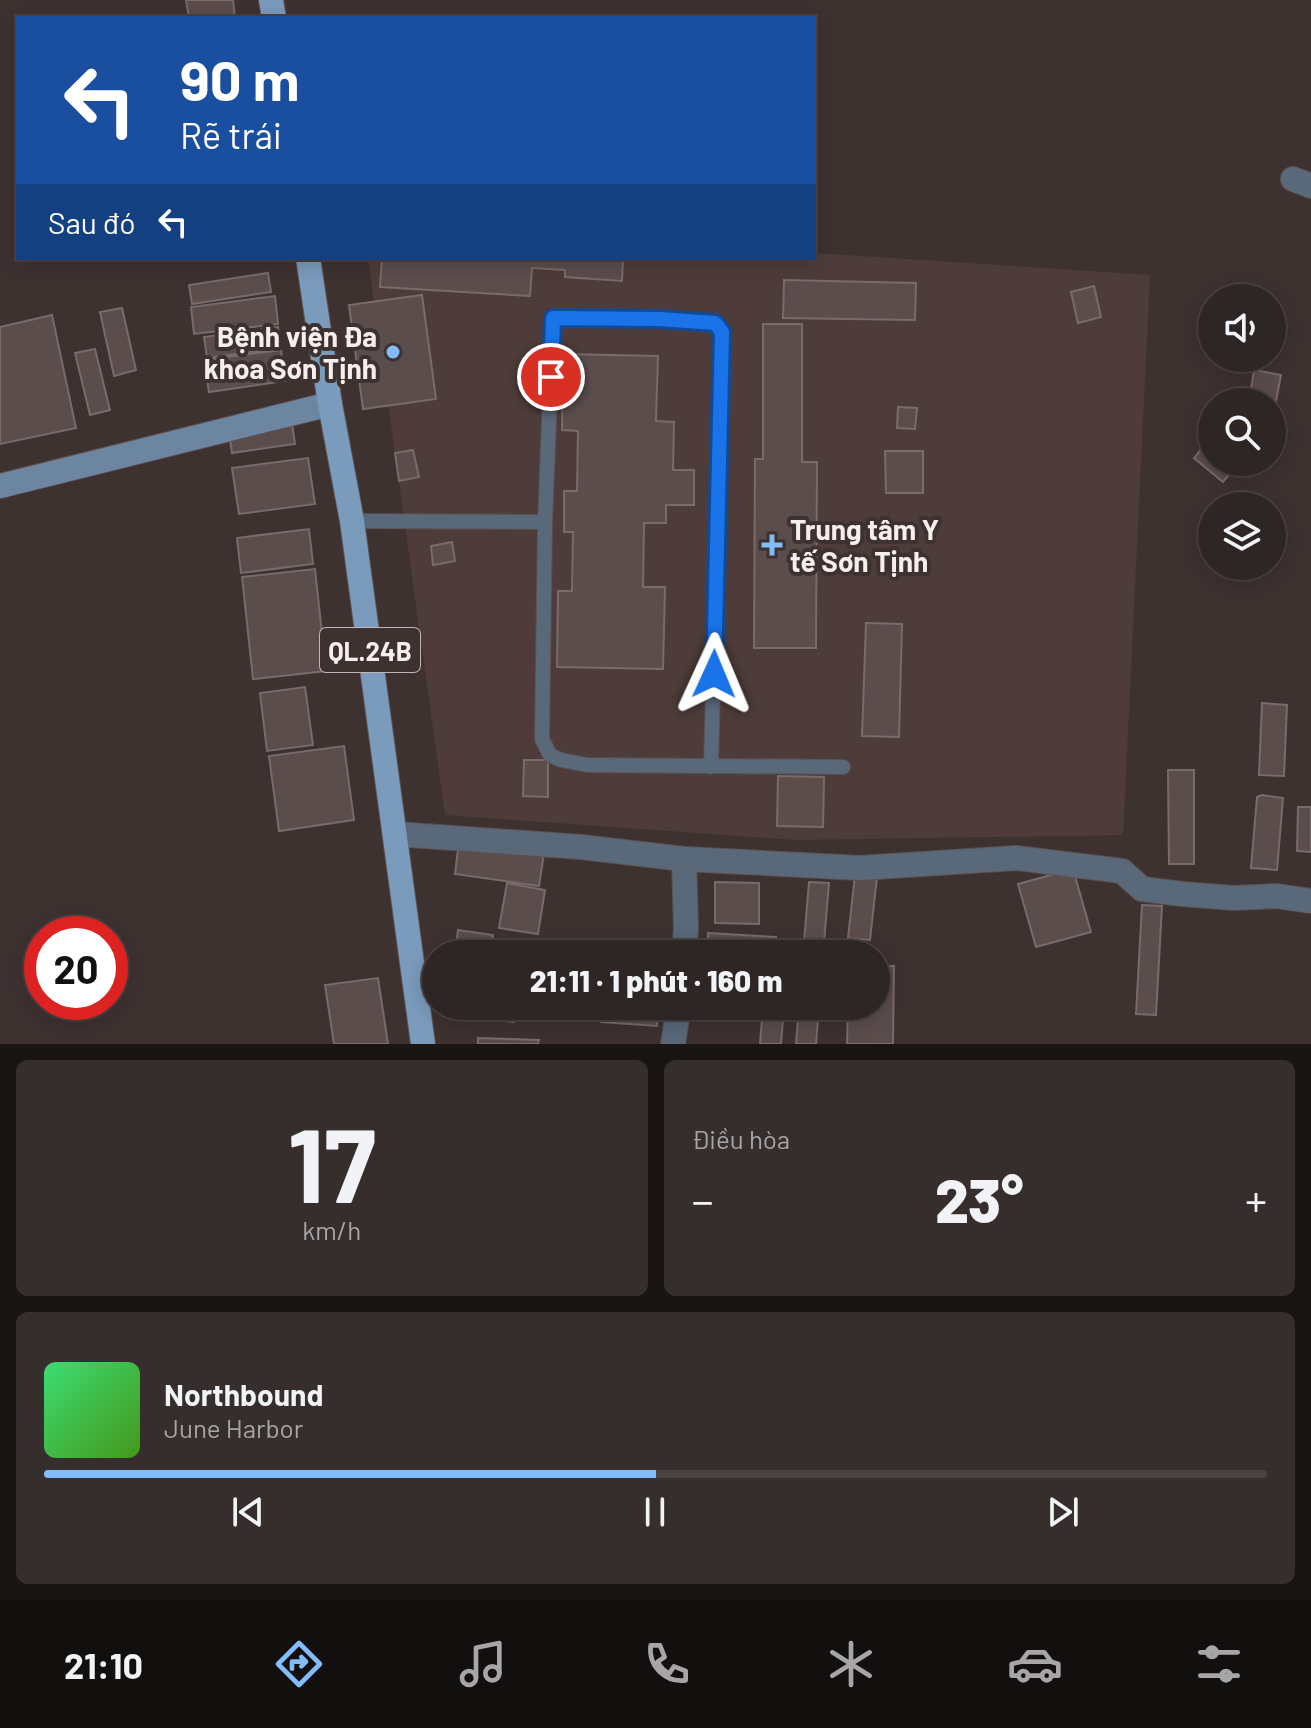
<!DOCTYPE html>
<html lang="vi">
<meta charset="utf-8">
<style>
body{margin:0;font-family:Barlow,sans-serif;background:#362e2d;color:#f1f3f6;height:100vh;display:flex;flex-direction:column;font-size:30px;white-space:nowrap}
*{box-sizing:border-box;margin:0}
p{font-size:26px;color:#a7a5a7}
.icon{flex:none;width:44px;height:44px;fill:none;stroke:currentColor;stroke-width:2;stroke-linecap:round;stroke-linejoin:round}
.map{position:relative;height:1044px;overflow:hidden}
.details{display:flex;flex-direction:column;gap:16px;padding:16px;background:#191514;flex:1}
.details>*{flex:none}
.guide{position:absolute;left:16px;top:16px;width:800px;height:244px;border-radius:0px;box-shadow:0 4px 20px #0003,0 0 0 2px #494342;background:#1a4fa0;color:#fff;overflow:hidden}
.controls{position:absolute;left:1198px;top:284px;display:grid;gap:16px}
.controls a{display:grid;place-items:center;width:88px;height:88px;border-radius:50%;background:#2e2625;box-shadow:0 4px 20px #0003,0 0 0 2px #494342;font-size:40px}
.speed{position:absolute;left:24px;top:916px;display:flex;gap:16px;font-size:40px;font-weight:700;text-align:center}
.speed>*{display:grid;place-content:center;width:104px;height:104px;border-radius:50%;background:#2e2625;box-shadow:0 4px 20px #0003,0 0 0 2px #494342;line-height:1}
.speed .limit{border:12px solid #d22;background:#fff;color:#111}
.pin{position:absolute;display:grid;place-items:center;width:68px;height:68px;color:#fff;margin:-34px;border:4px solid #fff;border-radius:50%;box-shadow:0 2px 8px #0007}
.me{position:absolute;width:88px;margin:-44px;rotate:1deg;stroke-linejoin:round;filter:drop-shadow(0 0 6px #0008)}
.turn{display:flex;align-items:center;gap:28px;height:168px;padding:0 32px;font-size:36px}
.turn .icon{width:104px;height:104px;stroke-width:2.5}
.turn b{display:block;font-size:56px;line-height:68px}
.then{display:flex;align-items:center;height:76px;padding:0 32px;background:#0003;gap:16px;font-size:30px}
.big{font-size:60px;font-weight:800;line-height:1.1}
.details .widget{flex:1;display:flex;flex-direction:column;justify-content:center;gap:12px;min-width:0;padding:0 28px;border-radius:12px;background:#362e2d}
.details .dial{align-items:center;gap:0}
.dial b{font-size:104px;line-height:1}
.song{display:flex;align-items:center;gap:24px}
.cover{width:96px;height:96px;border-radius:12px;background:linear-gradient(135deg,hsl(140 70% 55%),hsl(100 70% 35%))}
.played{height:8px;border-radius:4px;background:linear-gradient(90deg,#82bcfa 50%,#494342 50%)}
.keys{display:flex;justify-content:space-around;direction:ltr}
.heat{display:flex;justify-content:space-between;align-items:center;font-size:44px;direction:ltr}
.details .tiles{flex:1;display:grid;gap:16px;grid-template-columns:1fr 1fr}
.widget:last-child{grid-column:span 2}
.trip{position:absolute;left:422px;top:940px;width:468px;height:80px;border-radius:40px;background:#2e2625;box-shadow:0 4px 20px #0003,0 0 0 2px #494342;font-weight:800;line-height:80px;text-align:center}
.tab-bar{display:flex;height:128px;justify-content:space-around;align-items:center;background:#120f0f;color:#a7a5a7}
.tab-bar .icon{width:56px;height:56px}
.tab-bar .selected{color:#82bcfa}
.tab-bar b{font-size:36px;color:#f1f3f6}
.map>svg:first-child{display:block}
</style>
<div class="map">
<svg width="1311" height="1044" viewBox="0 0 1311 1044">
<rect width="100%" height="100%" fill="#3e3231"/>
<path fill="#4e3c3a" d="M814,253l336,22 -27,560 -327,5 -351,-25 -77,-557h446z"/>
<path fill="#5b4d4c" stroke="#796b6a" stroke-width="2" d="M186,0h47l2,18h-46z
M382,258h241l-1,23 -57,-4v-7l-33,-2 -2,28 -150,-9z
M268,273l3,19 -79,12 -3,-19z
M784,280l132,3 -1,37 -132,-2z
M1094,286l7,31 -23,6 -7,-31z
M422,295l14,104 -73,10 -14,-104z
M275,296l3,28 -84,10 -3,-27z
M122,308l14,62 -22,6 -14,-64z
M52,315l24,113 -76,16v-117z
M763,324h39v138h15l-1,186h-62l1,-189h8z
M278,327l3,21 -74,10 -3,-21z
M95,349l15,61 -20,5 -15,-62z
M281,350l4,31 -76,11 -5,-32z
M563,354l95,2 -2,65 18,1 -1,48h21v35h-28v18h-22l-1,64h22l-2,82 -106,-2 1,-76h14l1,-59h-9v-41h13l1,-60 -16,-1z
M1254,370l27,5 -8,42 -1,-15h-23z
M898,407l19,1 -2,21 -18,-1z
M292,424l3,20 -63,9 -3,-20z
M1212,436v26h28l-17,20 -29,-24z
M413,450l6,27 -20,4 -4,-28z
M885,451h38v42h-37z
M308,458l7,46 -76,10 -7,-46z
M309,529l4,35 -72,9 -4,-35z
M452,542l3,19 -22,4 -2,-19z
M315,569l11,102 -73,8 -11,-102z
M866,623l36,1 -3,113 -37,-1z
M305,687l8,58 -46,6 -7,-58z
M1262,703l25,2 -3,71 -25,-1z
M344,746l10,74 -75,11 -10,-75z
M524,760h24v37l-25,-1z
M1168,770h26v94h-25z
M778,776l46,1 -1,50 -46,-1z
M1262,795l21,3 -6,72 -26,-2 6,-71z
M1298,807h13v45l-14,-1z
M459,841l85,12 -5,33 -84,-12z
M1073,869l18,63 -55,15 -18,-63z
M855,875l22,2 -7,63 -22,-2z
M715,882l44,1v41l-44,-1z
M809,882l20,1 -6,71h-20z
M507,883l38,7 -7,44 -39,-6z
M1142,905l20,1 -6,109 -20,-1z
M458,930l35,5 -1,6 43,6 -1,7h-79z
M708,933l68,4 -2,17h-67z
M876,966h18l-1,78h-46l1,-38h28z
M378,978l10,66h-54l-9,-59z
M471,1006h45l-2,16 -44,-5z
M602,1006h56l-1,20 -56,-4z
M763,1006h21l-3,38h-21z
M799,1006h20l-3,38h-20z
M478,1038l61,2 -1,4h-60z"/>
<g fill="none" stroke-linecap="round" stroke-linejoin="round">
<defs>
<path id="lane" d="M352,521l193,1
M711,767l11,-435 -7,-9 -56,-4 -106,-1 -8,204 -3,217 8,16 11,5 26,5 256,2"/>
<path id="street" d="M1293,179l18,7
M395,834l186,13 103,12 176,9 156,-10 106,13 20,18 40,5 52,4 42,-2 35,5
M684,954l2,-25 -2,-70
M673,1044l6,-38"/>
<path id="secondary" d="M0,486l330,-82"/>
<path id="primary" d="M271,0l3,18
M308,258l22,146 22,117 71,523"/>
</defs>
<use href="#lane" stroke="#5c504f" stroke-width="16"/>
<use href="#street" stroke="#5c504f" stroke-width="26"/>
<use href="#secondary" stroke="#5c504f" stroke-width="26"/>
<use href="#primary" stroke="#5c504f" stroke-width="26"/>
<use href="#lane" stroke="#59697a" stroke-width="14"/>
<use href="#street" stroke="#59697a" stroke-width="24"/>
<use href="#secondary" stroke="#6c85a0" stroke-width="24"/>
<use href="#primary" stroke="#7b9bbd" stroke-width="24"/>
</g>
<g fill="none" stroke-linecap="round" stroke-linejoin="round">
<defs>
<path id="route" d="M551,377l2,-59 106,1 56,4 7,9 -8,342"/>
</defs>
<use href="#route" stroke="#114b97" stroke-width="20"/>
<use href="#route" stroke="#1a73e8" stroke-width="14"/>
</g>
<g fill="#82bcfa" stroke="#3e3231" stroke-width="3">
<circle cx="393" cy="352" r="8"/>
<path d="M768 533h8v8h8v8h-8v8h-8v-8h-8v-8h8z"/>
</g>
<g text-anchor="middle" dominant-baseline="central" stroke-width="8" stroke-linejoin="round" paint-order="stroke">
<rect fill="#3e3231" stroke="#c0b6b5" stroke-width="2" x="320" y="628" width="100" height="44" rx="6"/>
<g font-size="26" font-weight="bold" fill="#f7efee">
<text x="370" y="650">QL.24B</text>
</g>
<g font-size="28" font-weight="bold" fill="#f7efee" stroke="#3e3231" text-anchor="end">
<text x="377" y="336">Bệnh viện Đa<tspan x="377" dy="32">khoa Sơn Tịnh</tspan></text>
<text x="790" y="529" text-anchor="start">Trung tâm Y<tspan x="790" dy="32">tế Sơn Tịnh</tspan></text>
</g>
</g>
</svg>
<div class="controls">
<a><svg class="icon" aria-label="sound" viewBox="0 0 24 24"><path d="M4 9h4l5-4v14l-5-4H4zM17 9q2 3 0 6"/></svg></a>
<a><svg class="icon" aria-label="search" viewBox="0 0 24 24"><circle cx="10" cy="10" r="6"/><path d="M15 15l6 6"/></svg></a>
<a><svg class="icon" aria-label="layers" viewBox="0 0 24 24"><path d="M12 4l9 5-9 5-9-5zM3 14l9 5 9-5"/></svg></a>
</div>
<div class="speed"><div class="limit">20</div></div>
<div class="pin" style="left:551px;top:377px;background:#d93025"><svg class="icon" aria-label="arrive" viewBox="0 0 24 24"><path d="M6 21V4h12l-3 4 3 4H6"/></svg></div>
<svg class="me" style="left:714px;top:674px" viewBox="-20 -20 40 40"><path d="M0-17L14 15 0 8-14 15z" fill="#1a73e8" stroke="#fff" stroke-width="4"/></svg>
<div class="trip">21:11 · 1 phút · 160 m</div>
<div class="guide">
<div class="turn"><svg class="icon" aria-label="left" viewBox="0 0 24 24"><path d="M17 20v-9H6M10 6l-5 5 5 5"/></svg><div><b>90 m</b>Rẽ trái</div></div>
<div class="then">Sau đó<svg class="icon" aria-label="left" viewBox="0 0 24 24"><path d="M17 20v-9H6M10 6l-5 5 5 5"/></svg></div>
</div>
</div>
<section class="details">
<div class="tiles">
<div class="widget dial"><b>17</b><p>km/h</p></div>
<div class="widget"><p>Điều hòa</p>
<div class="heat"><a>−</a><b class="big">23°</b><a>+</a></div>
</div>
<div class="widget">
<div class="song"><i class="cover"></i><div><b>Northbound</b><p>June Harbor</p></div></div>
<div class="played"></div>
<div class="keys"><svg class="icon" aria-label="previous" viewBox="0 0 24 24"><path d="M18 5L8 12l10 7zM5 5v14"/></svg><svg class="icon" aria-label="pause" viewBox="0 0 24 24"><path d="M8 5v14M16 5v14"/></svg><svg class="icon" aria-label="next" viewBox="0 0 24 24"><path d="M6 5l10 7-10 7zM19 5v14"/></svg></div>
</div>
</div>
</section>
<nav class="tab-bar">
<b>21:10</b>
<svg class="icon selected" aria-label="directions" viewBox="0 0 24 24"><path d="M12 3l9 9-9 9-9-9zM9 14v-3h6M13 9l2 2-2 2"/></svg>
<svg class="icon" aria-label="music" viewBox="0 0 24 24"><path d="M9 18V5l10-2v13"/><circle cx="6" cy="18" r="3"/><circle cx="16" cy="16" r="3"/></svg>
<svg class="icon" aria-label="phone" viewBox="0 0 24 24"><path d="M5 4h4l2 5-3 2q2 4 5 5l2-3 5 2v4C11 20 4 13 5 4z"/></svg>
<svg class="icon" aria-label="climate" viewBox="0 0 24 24"><path d="M12 3v18M4 7l16 10M4 17L20 7"/></svg>
<svg class="icon" aria-label="car" viewBox="0 0 24 24"><path d="M5 17H2v-5l4-1 3-4h7l3 4 3 1v5h-3M9 17h6M6 11h13"/><circle cx="7" cy="17" r="2"/><circle cx="17" cy="17" r="2"/></svg>
<svg class="icon" aria-label="filters" viewBox="0 0 24 24"><path d="M4 7h16M4 17h16"/><circle cx="9" cy="7" r="2"/><circle cx="15" cy="17" r="2"/></svg>
</nav>
